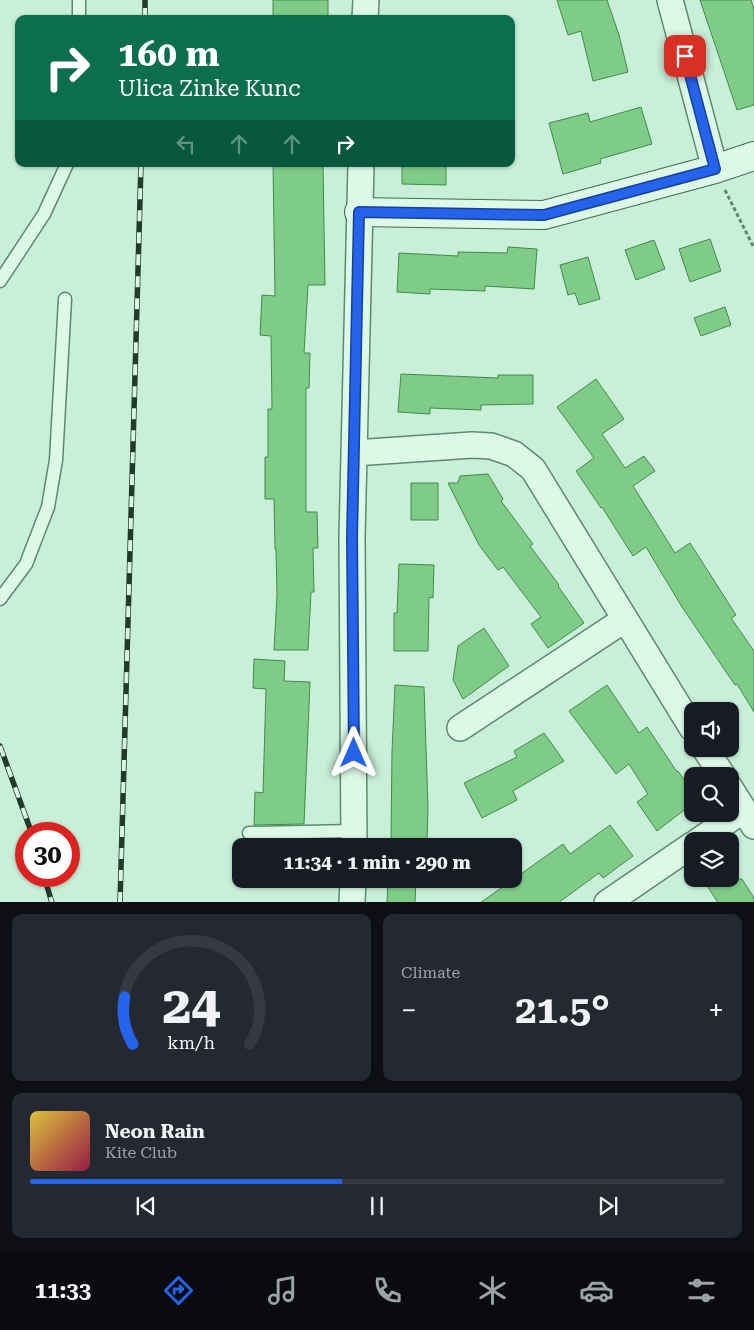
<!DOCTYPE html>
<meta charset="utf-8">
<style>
body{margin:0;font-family:"Roboto Serif",serif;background:#242831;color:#f1f3f6;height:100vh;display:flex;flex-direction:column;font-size:19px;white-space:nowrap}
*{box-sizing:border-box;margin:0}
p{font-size:16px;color:#9ea1a6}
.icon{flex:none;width:28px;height:28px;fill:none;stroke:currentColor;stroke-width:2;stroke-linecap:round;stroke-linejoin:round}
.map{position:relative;height:902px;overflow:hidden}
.drawer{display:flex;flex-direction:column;gap:12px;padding:12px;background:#0d0f14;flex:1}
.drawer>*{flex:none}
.hud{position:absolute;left:15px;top:15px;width:500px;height:152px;border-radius:10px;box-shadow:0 1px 4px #0004;background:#0b6e4f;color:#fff;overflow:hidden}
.controls{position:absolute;left:684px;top:702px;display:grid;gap:10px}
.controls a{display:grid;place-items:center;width:55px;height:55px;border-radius:10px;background:#171b24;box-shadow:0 1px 4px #0004;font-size:25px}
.speed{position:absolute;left:15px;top:822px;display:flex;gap:10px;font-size:25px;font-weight:700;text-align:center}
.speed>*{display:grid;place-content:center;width:65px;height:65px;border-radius:50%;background:#171b24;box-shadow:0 1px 4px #0004;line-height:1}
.speed .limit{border:8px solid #d22;background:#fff;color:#111}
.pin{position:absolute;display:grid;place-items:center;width:42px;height:42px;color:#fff;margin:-21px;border-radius:10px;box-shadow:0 2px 8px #0006}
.me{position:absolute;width:55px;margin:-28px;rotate:0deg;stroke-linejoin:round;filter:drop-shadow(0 0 4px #0008)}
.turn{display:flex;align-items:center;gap:18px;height:105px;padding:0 20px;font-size:22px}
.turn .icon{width:65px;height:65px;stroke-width:2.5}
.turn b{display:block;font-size:35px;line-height:42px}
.lanes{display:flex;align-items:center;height:48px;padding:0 20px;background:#0003;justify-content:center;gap:25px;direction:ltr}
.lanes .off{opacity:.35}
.big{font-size:38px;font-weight:700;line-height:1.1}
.drawer .tile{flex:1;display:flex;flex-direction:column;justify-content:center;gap:8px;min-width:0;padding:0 18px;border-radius:10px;background:#242831}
.drawer .dial{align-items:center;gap:0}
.dial svg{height:130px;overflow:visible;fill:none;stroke:#363941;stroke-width:7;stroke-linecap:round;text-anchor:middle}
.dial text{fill:#f1f3f6;stroke:none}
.song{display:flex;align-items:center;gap:15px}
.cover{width:60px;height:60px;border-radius:8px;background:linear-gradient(135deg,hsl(50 70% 55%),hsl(340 70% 35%))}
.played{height:5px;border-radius:2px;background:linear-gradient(90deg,#2563eb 45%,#363941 45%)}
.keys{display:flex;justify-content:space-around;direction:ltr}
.heat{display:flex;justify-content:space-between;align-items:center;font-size:28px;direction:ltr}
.drawer .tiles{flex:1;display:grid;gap:12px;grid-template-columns:1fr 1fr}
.tile:last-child{grid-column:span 2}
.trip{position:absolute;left:232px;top:838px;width:290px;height:50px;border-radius:10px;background:#171b24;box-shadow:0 1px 4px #0004;font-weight:700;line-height:50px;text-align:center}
.tab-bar{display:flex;height:80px;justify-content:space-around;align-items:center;background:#090b0e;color:#9ea1a6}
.tab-bar .icon{width:35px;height:35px}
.tab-bar .current{color:#2563eb}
.tab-bar b{font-size:22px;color:#f1f3f6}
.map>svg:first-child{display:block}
</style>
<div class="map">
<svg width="754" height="903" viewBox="0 0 754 903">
<rect width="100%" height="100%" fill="#c8efd8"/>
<path fill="#7fcc88" stroke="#438a4a" d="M273,0h55v18h-55z
M557,0h50l12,35 9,37 -35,9 -12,-50 -13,4z
M700,0h51l3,9v96l-17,5z
M641,107l11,37 -52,15 1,4 -38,11 -14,-51 39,-10 2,9z
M273,164h50l2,121h-17l-4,68h6l-1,35h-3v124h11l1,36h-5l1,44h-3l-3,58h-34l3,-55 -1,-46h-1l-1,-50h-9v-42h3v-48h4l-1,-73 -11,-1 2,-40 13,1z
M402,164h44v21l-44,-1z
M710,239l11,32 -31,11 -11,-33z
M654,240l11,29 -29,11 -11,-30z
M508,247l29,2 -3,40 -49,-3v5l-55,-2v5l-33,-2 2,-39 59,3v-4l49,1z
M588,257l12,42 -21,6 -4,-12 -7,2 -8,-30z
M725,307l6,18 -30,11 -7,-18z
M401,374l97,4v-3h35v29l-52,1v5l-51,-2v6l-32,-2z
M596,379l28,40 -22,15 23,34 19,-12 11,15 -22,15 42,67 15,-10 46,72 -5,3 23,33v61l-17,-28 -2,1 -53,-78 -36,-60 -13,9 -31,-49 -1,1 -25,-37 18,-13 -37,-51z
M488,474l15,25 -2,2 32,43 -3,2 29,39 -1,1 26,37 -36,25 -17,-24 10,-7 -38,-50 -5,3 -19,-25 -31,-62h10l2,-7z
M411,483h27v37h-27z
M399,564l35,1 -1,33 -4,-1 -1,54h-34v-38h3z
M484,628l25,38 -46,33 -10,-19 5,-34z
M254,659l31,2 -1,20 26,1 -6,142 -50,1 1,-33 8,1 3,-104 -13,-1z
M395,685l29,2 4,121 -1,34h-36l1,-91z
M607,685l32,48 8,-6 30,45 1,-1 14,20v13l-35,27 -20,-29 11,-8 -19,-30 -13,10 -47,-63z
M544,733l20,28 -51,30 4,9 -35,18 -18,-35 53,-26 -3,-6z
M610,825l23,31 -30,22 -4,-5 -41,30h-78l83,-59 7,10z
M388,879h28l-1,24h-28z
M703,879h39l12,19v5h-36z"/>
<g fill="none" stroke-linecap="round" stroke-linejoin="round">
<defs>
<path id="lane" d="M79,0v19
M0,281l44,-67 23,-50
M0,599l26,-35 22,-57 8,-47 9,-161
M249,833l105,-2"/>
<path id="street" d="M670,0l45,169
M365,19l1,-19
M354,453l118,-8 19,1 23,8 19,15 159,259
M460,728l164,-108
M705,749l18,27
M730,788l24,38
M698,841l46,-31
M354,846l-2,-309 9,-373
M352,903l1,-24
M607,903l85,-58"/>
<path id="secondary" d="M359,212l185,3 171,-46 39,-13"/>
</defs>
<use href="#lane" stroke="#5d8b68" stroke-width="15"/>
<use href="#street" stroke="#5d8b68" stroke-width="28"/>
<use href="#secondary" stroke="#406d49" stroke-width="30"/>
<path stroke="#5d8b68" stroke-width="3" stroke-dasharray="4 2.5" stroke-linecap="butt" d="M725,190l29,58"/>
<use href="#lane" stroke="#dcf9e8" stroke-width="12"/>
<use href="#street" stroke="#dcf9e8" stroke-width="25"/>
<use href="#secondary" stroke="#dcf9e8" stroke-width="28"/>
<defs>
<path id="rail" d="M145,19v-19
M0,746l32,88
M44,876l8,27
M120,903l21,-739"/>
</defs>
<use href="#rail" stroke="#203b26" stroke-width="5.5"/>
<use href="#rail" stroke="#d8f6e4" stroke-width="4" stroke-dasharray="11" stroke-linecap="butt"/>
</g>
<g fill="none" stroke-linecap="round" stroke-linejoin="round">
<defs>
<path id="route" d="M354,753l-2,-216 7,-325 185,3 171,-46 -30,-113"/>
</defs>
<use href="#route" stroke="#184099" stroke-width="12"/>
<use href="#route" stroke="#2563eb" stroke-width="9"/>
</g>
</svg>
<div class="controls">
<a><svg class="icon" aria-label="sound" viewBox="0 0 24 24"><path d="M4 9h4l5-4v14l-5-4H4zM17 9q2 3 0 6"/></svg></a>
<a><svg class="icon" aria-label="search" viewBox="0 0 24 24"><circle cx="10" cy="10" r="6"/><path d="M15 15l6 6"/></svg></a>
<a><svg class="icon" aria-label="layers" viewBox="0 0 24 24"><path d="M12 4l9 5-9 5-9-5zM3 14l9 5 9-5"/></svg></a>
</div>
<div class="speed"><div class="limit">30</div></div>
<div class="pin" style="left:685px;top:56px;background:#d93025"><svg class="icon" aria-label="arrive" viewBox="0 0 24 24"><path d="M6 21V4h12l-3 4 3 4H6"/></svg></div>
<svg class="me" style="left:354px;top:753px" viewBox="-20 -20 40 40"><path d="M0-17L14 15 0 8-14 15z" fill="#2563eb" stroke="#fff" stroke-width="4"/></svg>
<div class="trip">11:34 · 1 min · 290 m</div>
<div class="hud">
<div class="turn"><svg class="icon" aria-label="right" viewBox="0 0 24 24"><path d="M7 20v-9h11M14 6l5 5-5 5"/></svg><div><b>160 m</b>Ulica Zinke Kunc</div></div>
<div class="lanes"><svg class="icon off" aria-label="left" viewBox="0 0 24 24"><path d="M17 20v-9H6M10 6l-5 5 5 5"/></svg><svg class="icon off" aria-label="ahead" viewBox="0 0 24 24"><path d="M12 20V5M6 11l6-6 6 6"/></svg><svg class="icon off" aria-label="ahead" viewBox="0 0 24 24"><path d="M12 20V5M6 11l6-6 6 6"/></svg><svg class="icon" aria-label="right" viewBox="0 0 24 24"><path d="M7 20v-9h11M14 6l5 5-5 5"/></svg></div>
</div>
</div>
<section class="drawer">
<div class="tiles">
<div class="tile dial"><svg viewBox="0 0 100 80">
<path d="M14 69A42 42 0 1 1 86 69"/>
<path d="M14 69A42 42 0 0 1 9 40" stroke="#2563eb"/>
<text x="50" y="56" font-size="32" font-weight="700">24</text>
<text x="50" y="72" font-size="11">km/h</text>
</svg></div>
<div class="tile"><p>Climate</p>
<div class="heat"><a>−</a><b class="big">21.5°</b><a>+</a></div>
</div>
<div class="tile">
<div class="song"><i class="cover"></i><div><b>Neon Rain</b><p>Kite Club</p></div></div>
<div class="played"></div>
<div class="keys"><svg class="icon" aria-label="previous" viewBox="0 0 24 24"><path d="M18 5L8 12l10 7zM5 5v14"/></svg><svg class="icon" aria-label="pause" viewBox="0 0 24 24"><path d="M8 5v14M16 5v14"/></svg><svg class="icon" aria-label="next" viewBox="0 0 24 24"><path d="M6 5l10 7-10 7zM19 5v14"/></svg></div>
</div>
</div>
</section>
<nav class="tab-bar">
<b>11:33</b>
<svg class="icon current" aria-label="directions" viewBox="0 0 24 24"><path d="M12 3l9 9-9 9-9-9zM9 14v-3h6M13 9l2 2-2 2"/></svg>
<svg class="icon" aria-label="music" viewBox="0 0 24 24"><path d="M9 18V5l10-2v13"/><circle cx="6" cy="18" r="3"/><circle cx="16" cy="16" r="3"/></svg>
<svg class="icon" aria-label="phone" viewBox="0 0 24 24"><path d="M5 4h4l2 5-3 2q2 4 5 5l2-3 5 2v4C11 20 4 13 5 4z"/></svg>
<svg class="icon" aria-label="climate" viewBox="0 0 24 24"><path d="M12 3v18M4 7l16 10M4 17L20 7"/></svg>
<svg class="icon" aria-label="car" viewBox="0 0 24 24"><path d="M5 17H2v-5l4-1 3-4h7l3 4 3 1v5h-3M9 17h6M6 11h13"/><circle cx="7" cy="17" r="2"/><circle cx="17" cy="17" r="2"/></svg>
<svg class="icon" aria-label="filters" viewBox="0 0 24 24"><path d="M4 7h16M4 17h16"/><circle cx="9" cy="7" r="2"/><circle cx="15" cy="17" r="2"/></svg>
</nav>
